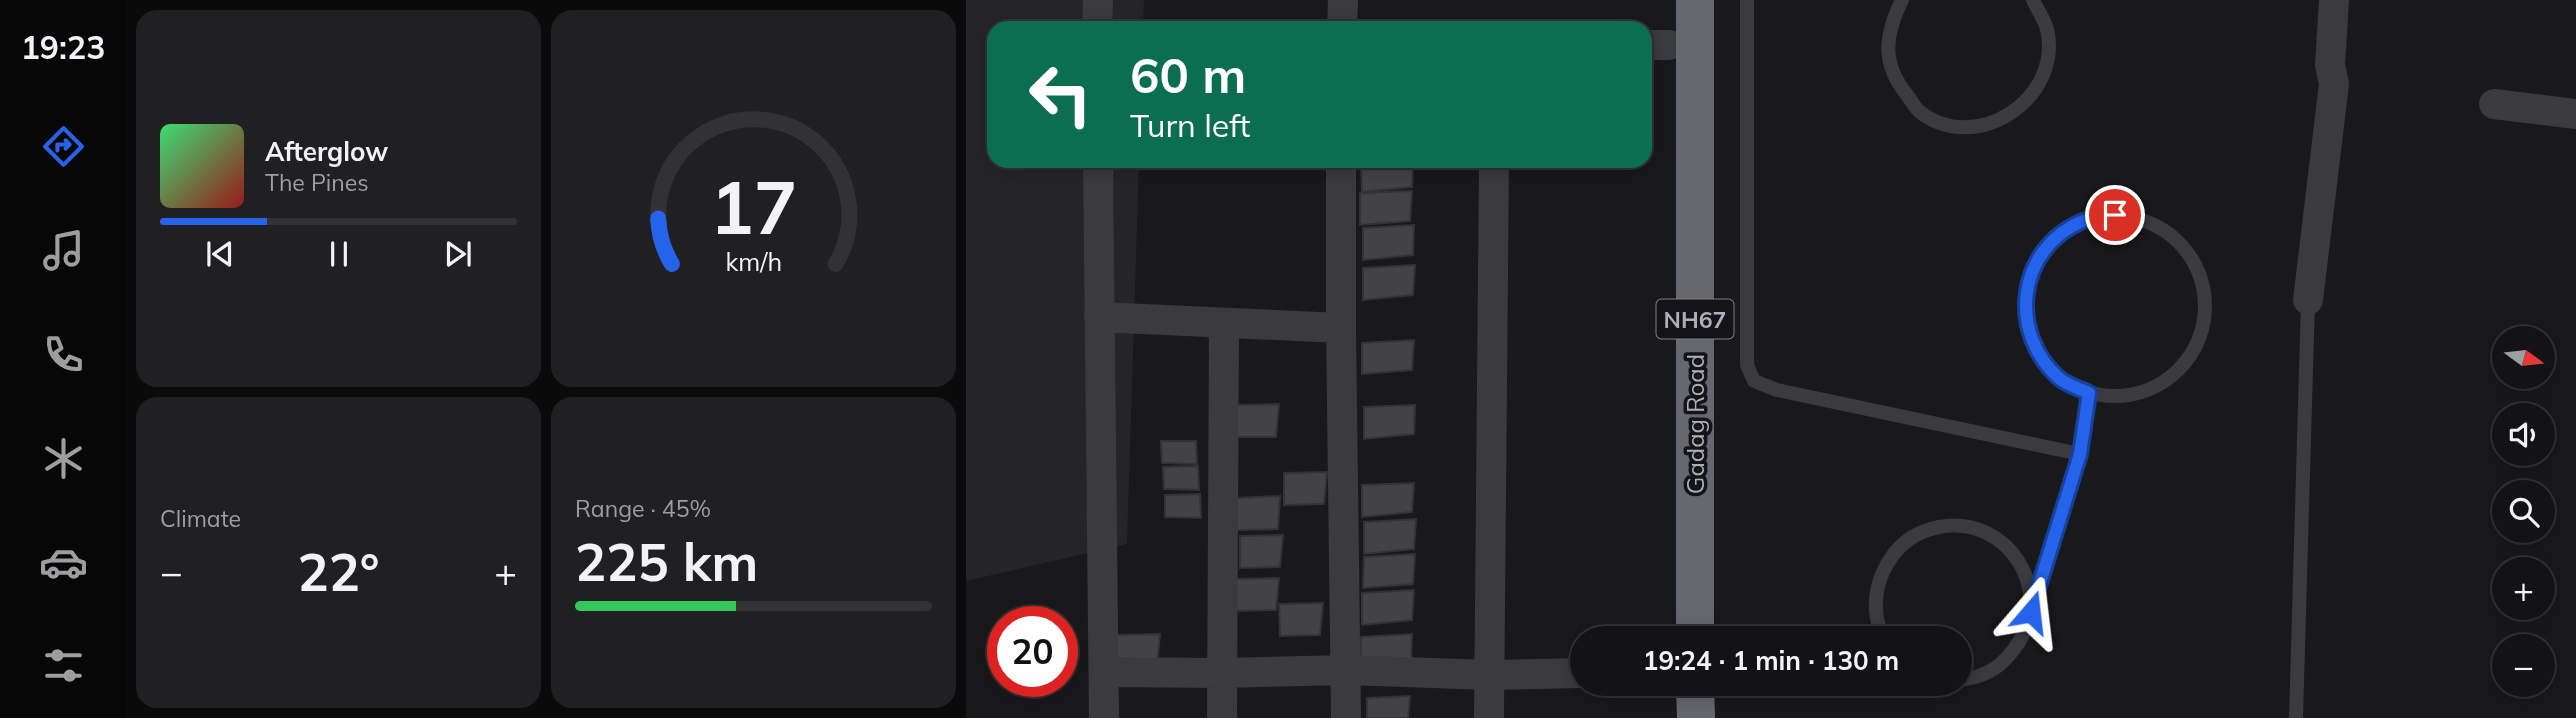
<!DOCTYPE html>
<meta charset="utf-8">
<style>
body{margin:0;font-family:Mulish,sans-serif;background:#202022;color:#f1f3f6;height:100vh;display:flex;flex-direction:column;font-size:26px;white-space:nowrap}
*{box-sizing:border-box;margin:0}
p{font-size:23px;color:#9d9ea0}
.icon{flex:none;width:38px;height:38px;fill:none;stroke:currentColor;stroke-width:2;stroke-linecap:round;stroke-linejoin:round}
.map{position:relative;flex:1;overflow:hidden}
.details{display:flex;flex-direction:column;gap:10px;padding:10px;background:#0a0a0b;width:840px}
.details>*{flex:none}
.top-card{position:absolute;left:21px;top:21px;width:665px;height:147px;border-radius:21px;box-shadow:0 4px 18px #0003,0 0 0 2px #323234;background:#0b6e4f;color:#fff;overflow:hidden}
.needle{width:46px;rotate:105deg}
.controls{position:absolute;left:1526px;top:326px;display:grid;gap:14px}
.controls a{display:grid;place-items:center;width:63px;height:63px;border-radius:50%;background:#131214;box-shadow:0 4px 18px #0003,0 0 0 2px #323234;font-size:35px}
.speed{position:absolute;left:21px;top:606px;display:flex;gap:14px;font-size:35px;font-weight:700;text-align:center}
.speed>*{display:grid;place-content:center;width:91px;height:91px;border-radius:50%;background:#131214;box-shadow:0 4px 18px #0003,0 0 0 2px #323234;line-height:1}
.speed .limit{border:10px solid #d22;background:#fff;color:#111}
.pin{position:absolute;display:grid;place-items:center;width:60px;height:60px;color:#fff;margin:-30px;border:4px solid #fff;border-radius:50%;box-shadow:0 2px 7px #0007}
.me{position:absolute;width:77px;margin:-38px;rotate:17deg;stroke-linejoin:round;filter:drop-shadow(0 0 5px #0008)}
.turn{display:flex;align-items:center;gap:24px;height:147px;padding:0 28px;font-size:32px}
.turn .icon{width:91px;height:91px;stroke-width:2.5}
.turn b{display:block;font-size:49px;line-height:60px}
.big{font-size:52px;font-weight:700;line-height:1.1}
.details .widget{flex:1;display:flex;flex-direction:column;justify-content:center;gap:10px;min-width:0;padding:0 24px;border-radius:21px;background:#202022}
.details .dial{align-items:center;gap:0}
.dial svg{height:182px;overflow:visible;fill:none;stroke:#323234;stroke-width:7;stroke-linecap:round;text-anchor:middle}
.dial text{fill:#f1f3f6;stroke:none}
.song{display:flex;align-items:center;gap:21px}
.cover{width:84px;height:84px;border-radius:10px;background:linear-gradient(135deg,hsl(140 70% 55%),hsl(0 70% 35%))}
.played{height:7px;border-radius:4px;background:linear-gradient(90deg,#2563eb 30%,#323234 30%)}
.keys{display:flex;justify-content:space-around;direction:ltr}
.heat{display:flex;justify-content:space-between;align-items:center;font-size:38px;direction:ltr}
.charge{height:10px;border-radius:5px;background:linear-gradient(90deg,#34c759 45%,#323234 0)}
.details .tiles{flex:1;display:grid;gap:10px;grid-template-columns:repeat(2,1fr)}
.trip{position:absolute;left:604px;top:626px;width:402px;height:70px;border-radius:35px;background:#131214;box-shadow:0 4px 18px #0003,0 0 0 2px #323234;font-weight:700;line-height:70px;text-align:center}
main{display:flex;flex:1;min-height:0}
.menu{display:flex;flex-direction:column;width:126px;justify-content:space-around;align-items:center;background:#080708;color:#9d9ea0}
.menu .icon{width:49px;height:49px}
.menu .on{color:#2563eb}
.menu b{font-size:32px;color:#f1f3f6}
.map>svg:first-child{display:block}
</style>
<main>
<nav class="menu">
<b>19:23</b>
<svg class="icon on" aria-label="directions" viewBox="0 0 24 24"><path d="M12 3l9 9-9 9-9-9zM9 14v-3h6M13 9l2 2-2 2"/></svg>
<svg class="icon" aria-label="music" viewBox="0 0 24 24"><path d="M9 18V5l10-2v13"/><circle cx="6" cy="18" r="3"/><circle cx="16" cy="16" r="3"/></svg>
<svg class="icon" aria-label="phone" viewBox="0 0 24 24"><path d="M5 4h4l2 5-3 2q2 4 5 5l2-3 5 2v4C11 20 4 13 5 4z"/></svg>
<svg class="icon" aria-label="climate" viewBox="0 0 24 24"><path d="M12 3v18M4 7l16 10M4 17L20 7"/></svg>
<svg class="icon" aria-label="car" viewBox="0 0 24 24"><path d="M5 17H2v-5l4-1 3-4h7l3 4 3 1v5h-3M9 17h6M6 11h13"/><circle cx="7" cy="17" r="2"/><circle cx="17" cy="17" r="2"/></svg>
<svg class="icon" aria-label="filters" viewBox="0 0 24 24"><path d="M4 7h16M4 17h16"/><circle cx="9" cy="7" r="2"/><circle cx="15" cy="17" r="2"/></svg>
</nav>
<section class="details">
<div class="tiles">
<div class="widget">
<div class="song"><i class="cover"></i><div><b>Afterglow</b><p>The Pines</p></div></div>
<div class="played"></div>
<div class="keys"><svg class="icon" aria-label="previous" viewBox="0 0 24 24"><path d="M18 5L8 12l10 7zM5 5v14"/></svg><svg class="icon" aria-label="pause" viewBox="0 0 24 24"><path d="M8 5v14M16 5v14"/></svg><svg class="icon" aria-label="next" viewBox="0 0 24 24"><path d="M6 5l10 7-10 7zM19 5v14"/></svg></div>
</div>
<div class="widget dial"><svg viewBox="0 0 100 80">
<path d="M14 69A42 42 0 1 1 86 69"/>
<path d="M14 69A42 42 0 0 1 8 49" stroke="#2563eb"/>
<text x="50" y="56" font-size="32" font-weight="700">17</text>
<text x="50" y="72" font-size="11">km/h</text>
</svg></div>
<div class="widget"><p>Climate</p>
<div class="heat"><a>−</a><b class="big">22°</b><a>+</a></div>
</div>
<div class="widget"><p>Range · 45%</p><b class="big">225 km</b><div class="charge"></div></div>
</div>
</section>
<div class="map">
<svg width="1610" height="718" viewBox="0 0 1610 718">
<rect width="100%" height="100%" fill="#19181a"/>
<path fill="#252427" d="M0,0h178l-1,28h-149v133h145l-12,383 -161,37z"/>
<path fill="#434347" stroke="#333336" stroke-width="2" d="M395,161h52l-1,26 -50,5z
M446,191l-2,30 -50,4v-32z
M448,225l-1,30 -50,5v-32z
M449,265l-2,30 -50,5v-32z
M448,340l-2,30 -50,4v-31z
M313,404l-3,33h-40l-1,-32z
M449,405l-1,29 -50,5v-32z
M195,441h35l1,23 -35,-1z
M232,466l1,24 -35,-1 -1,-22z
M361,472l-3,32 -40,1v-32z
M448,483l-2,29 -50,5v-32z
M234,494l1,24 -36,-1v-22z
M314,496l-2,33 -41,1v-32z
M450,519l-2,30 -50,5v-32z
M317,535l-3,32 -40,1v-32z
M449,554l-2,30 -50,4 1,-31z
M313,578l-3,32 -40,1v-32z
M448,590l-2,30 -50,5v-32z
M357,603l-3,32 -40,1 -1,-32z
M194,634l-3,32 -40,1 -1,-32z
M446,634l-1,30 -50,4v-31z
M444,696l-2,22h-41v-20z"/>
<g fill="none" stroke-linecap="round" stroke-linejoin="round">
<path stroke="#3a3a3f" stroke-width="14" d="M781,0v365l7,16 23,9 303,64
M936,0c-17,35 -21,63 5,95 4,5 8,13 13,17 57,44 143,-14 127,-83 -3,-10 -10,-20 -14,-29
M1059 306a90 90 0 1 1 180 0a90 90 0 1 1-180 0Z
M1068,601l46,-147 9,-61
M920,639c-14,-17 -12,-48 -3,-67 11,-24 29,-40 56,-45 69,-13 119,66 75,122 -8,11 -20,22 -33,26 -7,3 -14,3 -21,5
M1330,718l12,-418"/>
<path stroke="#3a3a3f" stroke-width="30" d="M131,28l1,-28
M376,28l1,-28
M679,45h24
M1528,104l82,10
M132,161l6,557
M375,161v167l5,390
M1342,300l26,-216 -4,-19 4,-65
M133,317l242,11
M138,672l118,1 125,-3 142,5 93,-2
M256,718l2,-395
M523,718l5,-557"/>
<path stroke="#666870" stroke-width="38" d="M729,0v639
M729,684l1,34"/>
</g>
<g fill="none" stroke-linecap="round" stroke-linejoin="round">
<defs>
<path id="route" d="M1065,612l49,-158 9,-61c-9,-4 -21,-8 -29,-14 -53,-46 -43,-131 23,-158 10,-4 22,-4 32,-6"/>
</defs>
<use href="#route" stroke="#184099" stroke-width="18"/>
<use href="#route" stroke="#2563eb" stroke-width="12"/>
</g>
<g text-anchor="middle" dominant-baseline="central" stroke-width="7" stroke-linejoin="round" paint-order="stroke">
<rect fill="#141315" stroke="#7e8088" stroke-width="2" x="690.5" y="299.5" width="77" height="39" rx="5"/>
<g font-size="23" font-weight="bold" fill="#acaeb9">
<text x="729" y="319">NH67</text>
</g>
<g font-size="24" fill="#acaeb9" stroke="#141315">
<text transform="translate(729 424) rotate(-90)">Gadag Road</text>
</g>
</g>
</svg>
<div class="controls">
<a><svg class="needle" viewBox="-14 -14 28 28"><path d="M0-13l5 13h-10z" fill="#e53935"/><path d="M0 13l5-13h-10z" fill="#9d9ea0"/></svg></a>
<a><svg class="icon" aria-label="sound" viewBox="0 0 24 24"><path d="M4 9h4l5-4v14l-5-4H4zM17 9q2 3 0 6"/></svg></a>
<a><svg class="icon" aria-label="search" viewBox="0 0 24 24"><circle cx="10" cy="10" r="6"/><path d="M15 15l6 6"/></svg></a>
<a>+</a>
<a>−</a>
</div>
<div class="speed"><div class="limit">20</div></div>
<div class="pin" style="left:1149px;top:215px;background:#d93025"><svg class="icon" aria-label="arrive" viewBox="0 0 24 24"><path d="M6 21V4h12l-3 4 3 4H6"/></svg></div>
<svg class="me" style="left:1065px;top:612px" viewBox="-20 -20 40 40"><path d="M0-17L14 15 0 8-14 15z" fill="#2563eb" stroke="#fff" stroke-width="4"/></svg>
<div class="trip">19:24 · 1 min · 130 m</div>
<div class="top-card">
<div class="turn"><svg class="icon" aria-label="left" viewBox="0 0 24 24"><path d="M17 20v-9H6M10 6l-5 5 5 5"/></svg><div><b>60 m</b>Turn left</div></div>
</div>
</div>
</main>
